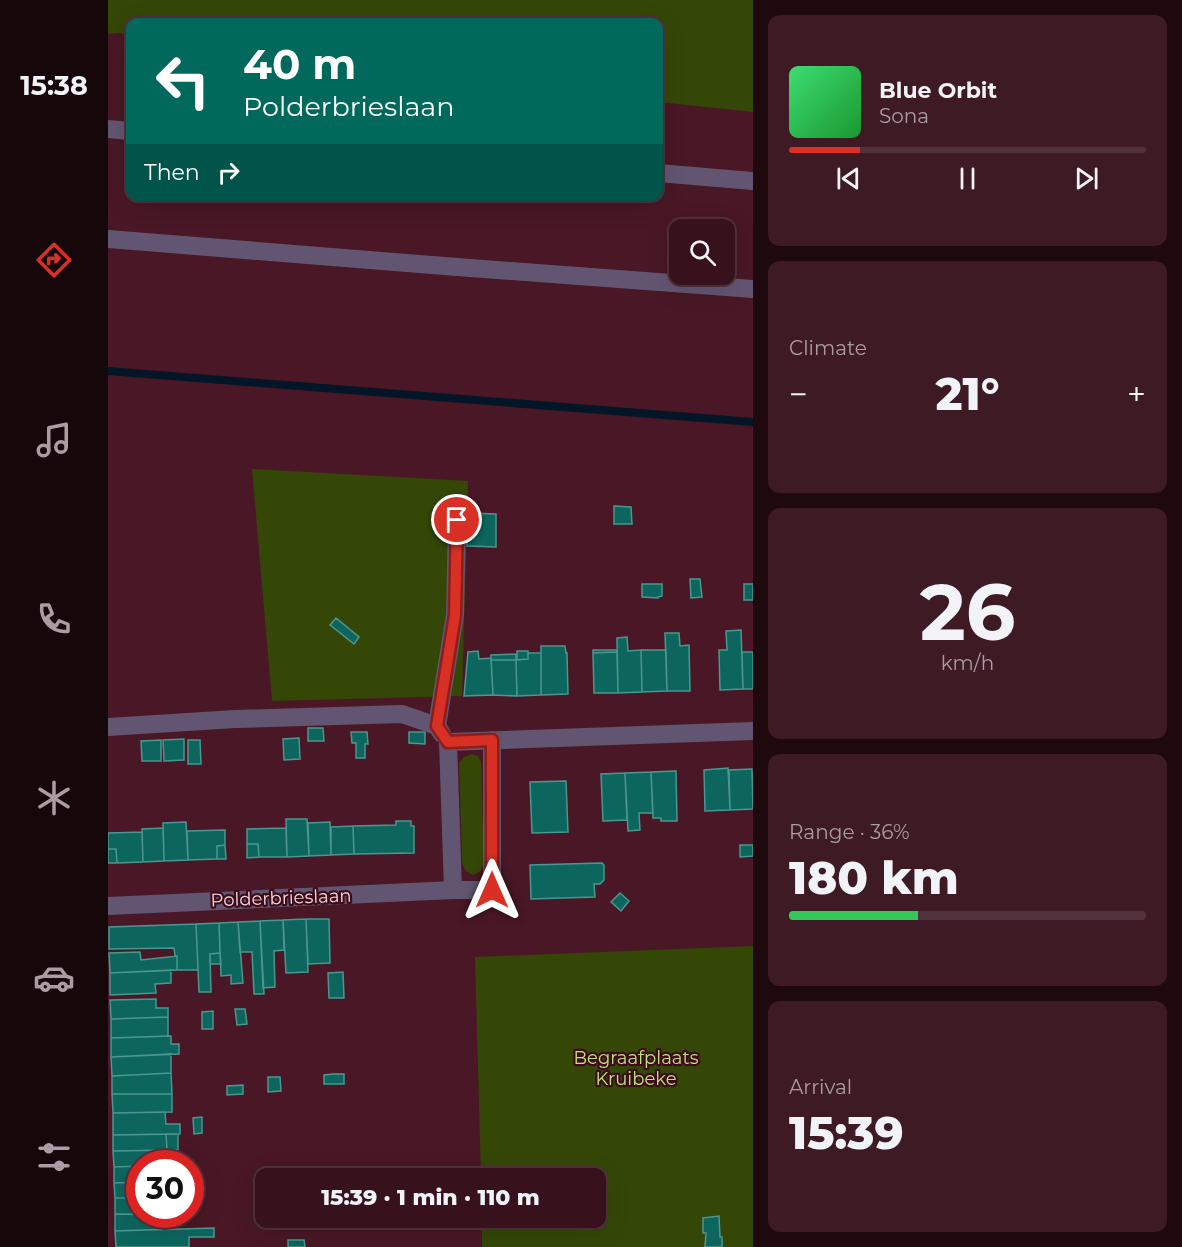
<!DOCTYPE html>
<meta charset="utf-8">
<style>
body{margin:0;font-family:Montserrat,sans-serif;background:#3e1a25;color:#f1f3f6;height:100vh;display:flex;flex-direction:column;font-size:22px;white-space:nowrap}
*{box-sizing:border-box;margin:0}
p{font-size:20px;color:#aa9da3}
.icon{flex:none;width:33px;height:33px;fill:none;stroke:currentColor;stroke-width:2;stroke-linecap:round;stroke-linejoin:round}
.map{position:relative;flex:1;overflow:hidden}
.side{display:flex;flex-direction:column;gap:15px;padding:15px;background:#1e090f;width:429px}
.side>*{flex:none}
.top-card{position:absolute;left:18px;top:18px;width:537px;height:183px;border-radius:12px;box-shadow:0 6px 24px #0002,0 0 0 2px #51313b;background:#00695c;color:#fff;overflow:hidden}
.controls{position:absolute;left:561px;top:219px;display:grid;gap:12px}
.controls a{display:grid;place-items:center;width:66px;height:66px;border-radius:12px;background:#37111c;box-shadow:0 6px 24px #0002,0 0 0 2px #51313b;font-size:30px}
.speed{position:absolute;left:18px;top:1150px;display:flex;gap:12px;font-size:30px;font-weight:700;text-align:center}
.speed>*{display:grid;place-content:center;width:78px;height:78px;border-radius:50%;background:#37111c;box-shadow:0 6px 24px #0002,0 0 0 2px #51313b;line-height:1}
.speed .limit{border:9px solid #d22;background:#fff;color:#111}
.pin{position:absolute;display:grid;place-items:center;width:51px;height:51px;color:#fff;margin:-26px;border:3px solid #fff;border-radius:50%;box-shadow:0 2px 6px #0007}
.me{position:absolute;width:66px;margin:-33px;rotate:0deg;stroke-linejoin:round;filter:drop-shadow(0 0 4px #0008)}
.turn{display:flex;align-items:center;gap:21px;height:126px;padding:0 18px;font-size:27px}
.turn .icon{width:78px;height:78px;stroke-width:2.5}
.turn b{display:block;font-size:42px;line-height:51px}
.then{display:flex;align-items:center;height:57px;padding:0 18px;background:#0003;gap:12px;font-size:22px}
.big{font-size:45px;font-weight:800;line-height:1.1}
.side .tile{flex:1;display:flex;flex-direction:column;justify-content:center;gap:9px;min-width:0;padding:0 21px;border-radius:12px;background:#3e1a25}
.side .dial{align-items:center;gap:0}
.dial b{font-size:78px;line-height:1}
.song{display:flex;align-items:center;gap:18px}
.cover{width:72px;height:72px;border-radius:9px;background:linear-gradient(135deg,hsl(140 70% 55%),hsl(130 70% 35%))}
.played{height:6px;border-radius:3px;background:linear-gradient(90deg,#d93025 20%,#51313b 20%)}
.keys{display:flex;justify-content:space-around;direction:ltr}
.heat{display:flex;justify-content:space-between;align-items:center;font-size:33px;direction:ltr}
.charge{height:9px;border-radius:4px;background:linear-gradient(90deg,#34c759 36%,#51313b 0)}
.trip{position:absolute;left:147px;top:1168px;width:351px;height:60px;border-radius:12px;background:#37111c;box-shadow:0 6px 24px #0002,0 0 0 2px #51313b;font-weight:800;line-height:60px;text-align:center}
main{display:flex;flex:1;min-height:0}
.tab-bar{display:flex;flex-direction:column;width:108px;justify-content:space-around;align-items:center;background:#16070b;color:#aa9da3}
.tab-bar .icon{width:42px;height:42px}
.tab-bar .current{color:#d93025}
.tab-bar b{font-size:27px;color:#f1f3f6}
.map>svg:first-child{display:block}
</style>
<main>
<nav class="tab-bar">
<b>15:38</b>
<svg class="icon current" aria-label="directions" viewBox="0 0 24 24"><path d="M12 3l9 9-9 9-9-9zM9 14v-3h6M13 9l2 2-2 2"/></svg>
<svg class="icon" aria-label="music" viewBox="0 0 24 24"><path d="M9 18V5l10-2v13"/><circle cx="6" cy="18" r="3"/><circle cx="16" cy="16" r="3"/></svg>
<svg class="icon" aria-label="phone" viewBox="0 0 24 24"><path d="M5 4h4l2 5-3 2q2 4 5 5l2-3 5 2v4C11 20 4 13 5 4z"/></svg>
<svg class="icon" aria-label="climate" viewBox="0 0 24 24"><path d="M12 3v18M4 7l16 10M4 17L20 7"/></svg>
<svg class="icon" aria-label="car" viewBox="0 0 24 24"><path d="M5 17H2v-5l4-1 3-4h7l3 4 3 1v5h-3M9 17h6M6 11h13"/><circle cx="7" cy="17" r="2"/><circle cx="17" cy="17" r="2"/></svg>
<svg class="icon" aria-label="filters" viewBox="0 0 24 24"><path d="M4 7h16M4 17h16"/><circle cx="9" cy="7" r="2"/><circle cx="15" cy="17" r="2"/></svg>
</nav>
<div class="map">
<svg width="645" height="1247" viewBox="0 0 645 1247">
<rect width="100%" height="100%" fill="#491725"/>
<path fill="#344707" d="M0,0h645v112l-94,-10 -1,-80h-528v14l-10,-3 -12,1z
M144,469l216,12 -6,215 -190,5z
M363,754l7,2 3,6 3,101 -3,8 -8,4 -7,-4 -4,-8 -3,-100 5,-6z
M645,946v301h-271v-29h114v-39h-115l-6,-222z"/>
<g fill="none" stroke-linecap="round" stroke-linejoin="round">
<path stroke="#031627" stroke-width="8" d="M0,371l645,51"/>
</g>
<path fill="#0d665e" stroke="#4b978f" stroke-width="1.5" d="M506,506l17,1 1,17h-18z
M359,513l29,1v33l-29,-1z
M582,579h10l2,18 -11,1z
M534,584h20v12l-4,1v1l-16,-1z
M636,584h9v16h-9z
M228,618l23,19 -5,7 -24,-19z
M633,630l2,59 -23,1 -1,-40h8l-1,-19z
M557,633h14l1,13 9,-1 1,46h-23z
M519,637l1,14 13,-1 1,42 -24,1 -1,-55z
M433,646h24l1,7h1l1,41 -27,1z
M485,650h24v2l-24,1z
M533,650h25l1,41 -25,1z
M370,651l1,8 12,-1 2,37 -29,1 4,-44z
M409,651h11v8l-11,1z
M509,652l1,41h-24l-1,-40z
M634,652h11v37h-10z
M420,653h13v42l-24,1 -1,-36 12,-1z
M408,654v6h-25v-5z
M383,660h25l1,36 -24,-1z
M200,728h15l1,13h-16z
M243,732h16l1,12h-3v14h-9v-15h-4z
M301,732h16v12l-16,-1z
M191,738l1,21 -16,1 -1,-21z
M76,739v21l-20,1 -1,-21z
M53,740v21h-19l-1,-20z
M80,740h12l1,24h-13z
M620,768l2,42 -25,1 -1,-41z
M644,769l1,40 -23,1 -1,-40z
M568,771l1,50h-16v-3h-8l-2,-46z
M543,772l2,41h-14l1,17 -12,1 -3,-58z
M517,773l2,47 -24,1 -2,-47z
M458,781l2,51 -36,1 -2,-51z
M178,819h21l2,37 -22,1z
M288,821h15v5h3v27l-60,1 -1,-28 43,-1z
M78,822l2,38 -24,1 -1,-38z
M222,822l1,33 -22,1 -1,-33z
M245,826l1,28 -23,1v-28z
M55,828l1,33 -21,1 -1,-33z
M178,828l1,29h-28l-1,-13h-11v-15z
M117,830v15l-8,1v13l-29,1 -1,-29z
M34,832l1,30 -26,1 -1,-14h-8v-16z
M139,844h11l1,13 -12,1z
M117,845l1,14h-9v-13z
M632,845h13v11l-13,1z
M0,849h8l1,14h-9z
M494,863l2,2v15l-4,4h-6l1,13 -64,2 -1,-34z
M512,893l9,8 -8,10 -10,-9z
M198,919h23l1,44 -22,1z
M198,919l2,53 -22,1 -3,-53z
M175,920l1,30 -10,1 1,36 -12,1 -3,-67z
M152,921l4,73h-10l-2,-42h-12l-2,-30z
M130,922l5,61 -12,1v-9l-10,1 -2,-53z
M111,923l1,30 -10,1 1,38h-12l-3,-68z
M88,924l2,46h-21v-14h-2l-1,-8 -65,1v-22z
M32,952l1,8 36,-4v14l-67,3 -1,-20z
M112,953l1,11h-11v-10z
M63,970v13l-16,1 1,9 -46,2v-22z
M235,972l1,26h-15l-1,-25z
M48,999v9h12v9l-57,2 -1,-19z
M127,1009h10l2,15 -10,1z
M105,1011v18h-11v-17z
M60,1017v19l-57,2v-19z
M63,1036v8h8v10l-68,3v-19z
M63,1054v19l-59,3 -1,-19z
M63,1073l1,21h-60v-18z
M225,1074h11v10h-20v-9z
M160,1077h12l1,14 -13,1z
M135,1085v9l-16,1v-9z
M4,1094h60v18l-59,1z
M57,1112l1,12h14v10l-67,1v-22z
M94,1117v16l-8,1 -1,-16z
M58,1134l1,16 -54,1v-16z
M58,1134h12v16h-11z
M69,1150v8h-10v6h-27v2l-26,1 -1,-16z
M32,1166v16l-26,1v-16z
M32,1182v16h-25l-1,-15z
M7,1198h25v16h-25z
M7,1214l54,1v14l-54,2z
M611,1216l1,21h2v10h-17l1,-14h-3v-15z
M106,1228v9h-25v10h-73l-1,-16z
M180,1240h16l1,7h-17z"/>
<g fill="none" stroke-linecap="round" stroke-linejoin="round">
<path stroke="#625571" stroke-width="18" d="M0,129l22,2
M550,173l95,8
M0,239l349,28 296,22
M0,727l127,-8 167,-5 35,12
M334,734l-5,-8 18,-111 2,-95
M345,890l-5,-148 305,-11
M0,906l345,-16h39v-150"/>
</g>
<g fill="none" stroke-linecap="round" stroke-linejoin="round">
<defs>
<path id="route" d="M349,520l-2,95 -18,111 11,16 44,-2v150"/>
</defs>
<use href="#route" stroke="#8d1f18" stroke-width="15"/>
<use href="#route" stroke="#d93025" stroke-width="10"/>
</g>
<g text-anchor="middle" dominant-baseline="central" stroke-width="4.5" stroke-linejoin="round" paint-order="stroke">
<g font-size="18" fill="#f9d7dd" stroke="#3d0c1b">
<text transform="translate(173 898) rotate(-2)">Polderbrieslaan</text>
</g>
<g font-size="18" fill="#bde37c" stroke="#3d0c1b">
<text x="528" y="1058">Begraafplaats<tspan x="528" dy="21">Kruibeke</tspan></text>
</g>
</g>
</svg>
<div class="controls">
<a><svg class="icon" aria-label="search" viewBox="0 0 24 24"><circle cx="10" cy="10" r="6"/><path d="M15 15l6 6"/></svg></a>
</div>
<div class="speed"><div class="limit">30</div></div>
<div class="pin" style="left:349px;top:520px;background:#d93025"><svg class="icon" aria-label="arrive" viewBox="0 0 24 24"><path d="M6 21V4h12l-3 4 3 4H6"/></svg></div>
<svg class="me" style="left:384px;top:890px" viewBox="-20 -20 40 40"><path d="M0-17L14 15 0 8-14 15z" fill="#d93025" stroke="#fff" stroke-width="4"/></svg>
<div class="trip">15:39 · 1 min · 110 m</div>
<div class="top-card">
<div class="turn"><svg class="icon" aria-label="left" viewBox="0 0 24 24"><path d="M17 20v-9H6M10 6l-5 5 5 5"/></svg><div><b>40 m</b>Polderbrieslaan</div></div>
<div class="then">Then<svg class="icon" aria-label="right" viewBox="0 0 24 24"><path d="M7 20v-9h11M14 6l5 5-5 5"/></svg></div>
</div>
</div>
<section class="side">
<div class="tile">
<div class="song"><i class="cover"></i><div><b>Blue Orbit</b><p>Sona</p></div></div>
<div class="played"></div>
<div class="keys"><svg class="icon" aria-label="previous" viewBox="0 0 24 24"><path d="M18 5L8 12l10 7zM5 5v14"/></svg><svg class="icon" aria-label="pause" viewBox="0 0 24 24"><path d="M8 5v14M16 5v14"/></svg><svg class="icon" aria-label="next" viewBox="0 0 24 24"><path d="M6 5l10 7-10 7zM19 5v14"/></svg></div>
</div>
<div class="tile"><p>Climate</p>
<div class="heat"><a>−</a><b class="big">21°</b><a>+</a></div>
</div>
<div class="tile dial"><b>26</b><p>km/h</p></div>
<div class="tile"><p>Range · 36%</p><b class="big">180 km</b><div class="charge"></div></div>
<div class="tile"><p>Arrival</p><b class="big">15:39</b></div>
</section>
</main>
